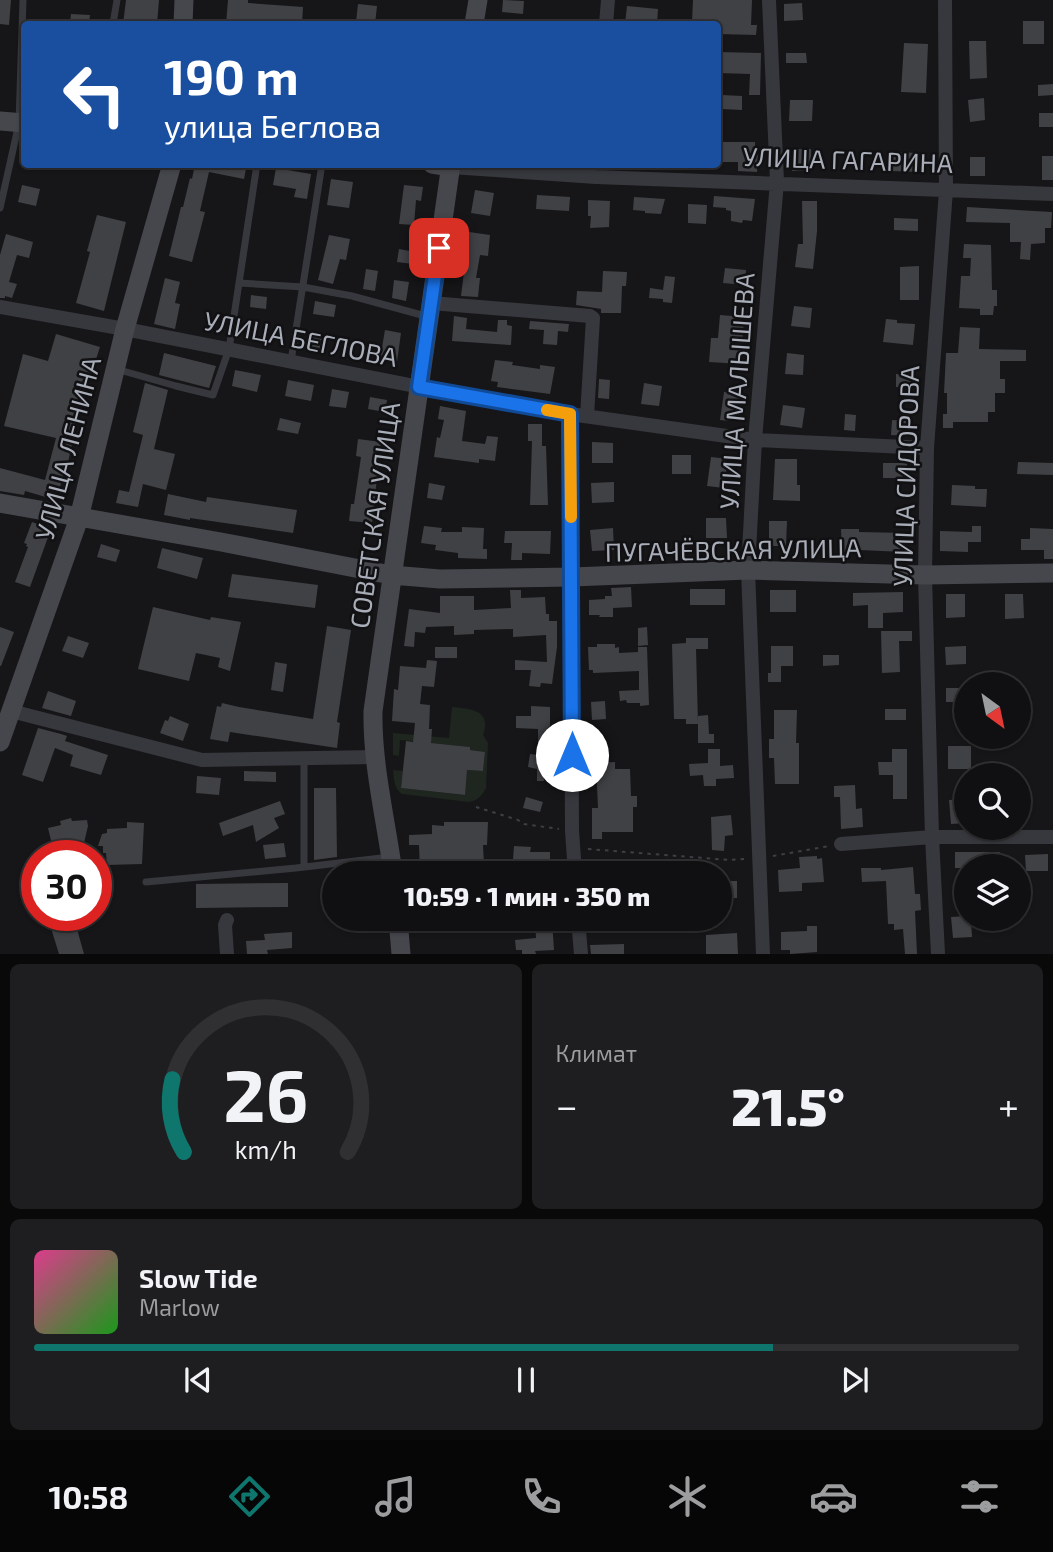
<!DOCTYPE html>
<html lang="ru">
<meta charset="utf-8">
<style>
body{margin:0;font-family:"Exo 2",sans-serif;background:#1e1e20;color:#f1f3f6;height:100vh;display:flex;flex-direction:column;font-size:26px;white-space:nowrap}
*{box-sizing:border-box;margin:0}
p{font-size:23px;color:#9c9d9f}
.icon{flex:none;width:38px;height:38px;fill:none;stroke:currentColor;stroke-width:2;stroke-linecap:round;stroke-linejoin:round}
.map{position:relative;height:954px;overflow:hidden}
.sheet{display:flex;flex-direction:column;gap:10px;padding:10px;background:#09090a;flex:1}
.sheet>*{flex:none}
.banner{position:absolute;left:21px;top:21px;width:700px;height:147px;border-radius:7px;box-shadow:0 2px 5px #0004,0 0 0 2px #303032;background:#1a4fa0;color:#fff;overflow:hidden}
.needle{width:46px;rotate:147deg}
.buttons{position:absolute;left:954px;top:672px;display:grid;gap:14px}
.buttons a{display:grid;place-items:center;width:77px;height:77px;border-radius:50%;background:#101012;box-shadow:0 2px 5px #0004,0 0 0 2px #303032;font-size:35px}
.speed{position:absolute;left:21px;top:840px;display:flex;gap:14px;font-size:35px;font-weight:700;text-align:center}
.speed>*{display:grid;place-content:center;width:91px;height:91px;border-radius:50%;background:#101012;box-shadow:0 2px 5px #0004,0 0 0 2px #303032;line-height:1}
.speed .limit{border:10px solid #d22;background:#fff;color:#111}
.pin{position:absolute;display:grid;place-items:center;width:60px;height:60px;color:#fff;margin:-30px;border-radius:14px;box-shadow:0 4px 10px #0006}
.me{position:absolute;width:77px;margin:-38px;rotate:0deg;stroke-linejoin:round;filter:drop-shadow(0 0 5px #0008)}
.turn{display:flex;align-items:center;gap:24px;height:147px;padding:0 28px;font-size:32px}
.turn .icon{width:91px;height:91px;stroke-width:2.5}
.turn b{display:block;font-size:49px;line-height:60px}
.big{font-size:52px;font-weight:800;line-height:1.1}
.sheet .widget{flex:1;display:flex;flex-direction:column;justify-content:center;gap:10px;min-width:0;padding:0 24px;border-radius:10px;background:#1e1e20}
.sheet .dial{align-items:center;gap:0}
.dial svg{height:182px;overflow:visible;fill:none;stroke:#303032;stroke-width:7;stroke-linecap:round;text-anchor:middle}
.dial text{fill:#f1f3f6;stroke:none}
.song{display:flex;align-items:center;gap:21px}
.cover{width:84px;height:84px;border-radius:10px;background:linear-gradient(135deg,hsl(330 70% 55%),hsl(120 70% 35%))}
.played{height:7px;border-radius:4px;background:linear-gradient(90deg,#0f766e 75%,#303032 75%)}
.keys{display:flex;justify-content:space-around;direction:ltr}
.heat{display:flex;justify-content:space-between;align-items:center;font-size:38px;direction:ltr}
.sheet .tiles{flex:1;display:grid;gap:10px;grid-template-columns:1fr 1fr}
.widget:last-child{grid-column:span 2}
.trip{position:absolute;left:322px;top:861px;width:410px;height:70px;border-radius:35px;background:#101012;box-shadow:0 2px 5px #0004,0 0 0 2px #303032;font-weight:800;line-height:70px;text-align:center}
.dock{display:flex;height:112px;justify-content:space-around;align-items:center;background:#060607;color:#9c9d9f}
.dock .icon{width:49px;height:49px}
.dock .current{color:#0f766e}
.dock b{font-size:32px;color:#f1f3f6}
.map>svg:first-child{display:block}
</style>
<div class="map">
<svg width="1053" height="954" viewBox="0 0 1053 954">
<rect width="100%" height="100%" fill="#161618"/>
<path fill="#1e261f" d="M452,707c19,2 40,3 31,28l5,8 -2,45c-4,8 -9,13 -17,14l-67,-8c-8,-6 -8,-14 -9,-24l10,1 -2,17 63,7 3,-25 16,1 2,-19 -15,-2v-3l-70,-7 -1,16 -6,-1v-22l56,5z"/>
<path fill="#404145" d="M0,0h11l-2,25 -9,-1z
M126,0h33l-2,24h-34z
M228,0h20v3l55,4 -1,17h-76z
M503,0l21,1 -1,13 -21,-2z
M693,0h59l-1,25h6l-1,10 -37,-1v-10l-27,-2z
M802,3l1,17 -19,1v-17z
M358,4l19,2 -2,18 -19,-2z
M627,6l31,3 -1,15h-32z
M71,14l19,1 -1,9h-19z
M1023,21h21v23h-21z
M969,41h17l1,37 -17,1z
M904,43l24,1 -2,49 -25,-1z
M718,52l43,1 -1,42h-11l1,-21 -32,-1z
M786,53h20l1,10h-21z
M1053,84v11l-15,1v-11z
M722,95l20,1v14l-20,-1z
M984,98l1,22 -15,2 -2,-22z
M790,100h23l-1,21h-23z
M1039,113h14v14h-14z
M718,142h37v11l3,1 -1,18 -19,-1v-9h-20z
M792,149h19v21l-19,1z
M893,152l27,1 -1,19 -27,-1z
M1042,156h11v24h-11z
M970,157h15v19h-15z
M195,164h52l-3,15 -35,-7 -9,39 5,1 -13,50 -23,-6 12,-49h2l7,-29 2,1z
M276,168l35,6 -4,25 -13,-2 2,-8 -23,-4z
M331,179l22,3 -4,26 -22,-3z
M22,185l18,4 -4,17 -18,-4z
M404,185l19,2 -2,14 -5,-1 -2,25 -15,-1z
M475,190l19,3 -4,23 -19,-3z
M537,195l33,2 -1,14 -33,-2z
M714,196l41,3 -3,22 -9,-1 -1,3 -11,-2v-10l-5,-1v-2l-13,-1z
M634,197l31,2 -4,15 -16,-1v-2l-12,-1z
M588,200l22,1 -1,26 -19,1 1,-12h-3z
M802,201h15v30l-4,38 -18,-2 3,-23h5z
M688,204l19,1 -1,19 -18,-1z
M967,207l85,5 -1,16h-6v15l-14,1 -1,16 -10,-1 1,-17h-11v-19l-44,-1z
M97,215l29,7 -22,89 -28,-8 14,-51 -3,-1z
M894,218l24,1v12l-24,-1z
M469,232l21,3 -2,21 -8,-1 -4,23h4l-2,19 -17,-1z
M6,234l27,8 -4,16 -12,-3 -8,27 8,2 -5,14 -7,-2v2h-5v-43z
M329,235l21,4 -4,21 -6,-1 -7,25 -15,-4z
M964,244l27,1 1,45h5v16h-3l-1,9h-13v-6l-21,-1 2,-32h9l1,-18h-8z
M399,249l16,3 -2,12 -16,-2z
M919,266v34h-19v-33z
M725,268l21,2 -1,15 -22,-2z
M366,269l12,2 -3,20 -12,-2z
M603,271l24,1 -1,14h-4l-1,27h-20v-4l-25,-4 1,-14 25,1z
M665,276l10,1 -3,26 -9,-1v-3l-14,-1 1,-10 13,2z
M165,278l15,4 -5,21 5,1 -5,25 -21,-5z
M394,280l15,2 -3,19 -14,-3z
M251,295l16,2 -1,12 -16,-2z
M315,301l21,4 -2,12 -21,-3z
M794,306l18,2 -2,20 -19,-2z
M720,315l24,2 -3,47 -32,-2 2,-24h7z
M454,316l13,2 -1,11 31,3 1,-12h9v5l5,1 -1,19 -59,-4z
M886,319l11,1v3l18,1 -2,21 -30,-3z
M530,321l39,3 -1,8 -10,-1 -1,14 -14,-1 1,-14 -15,-1z
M960,327l20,1 -1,21 47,1v11h-26v18h5v14h-10v19h-7v10h-35v6h-10v-14h4v-21h-3l2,-40h12z
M385,330l16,3 -4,29 -17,-3z
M308,333l20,4 -3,16 -20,-3z
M56,334l44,13 -20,61 -13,59h-1l-10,33 -31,-9 -1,4 -24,-4v-23l45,12 11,-42 -52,-12 19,-72 25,7z
M164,353l52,13 -7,22 -50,-13z
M787,353l17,2 -1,20 -18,-1z
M495,360l18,2 -1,3 28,4v-4l15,2 -5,27 -53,-7 1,-5 -7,-1z
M235,370l26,5 -4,17 -25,-6z
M896,374l17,1v13l-17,-1z
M599,379l11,1 -1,19 -11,-1z
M288,380l26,5 -3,16 -26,-5z
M145,383l23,7 -14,59 21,5 -9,36 -23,-6 -5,23 -22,-4 3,-13 10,2 14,-57 -10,-3z
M644,383l18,3 -3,20 -18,-2z
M332,389l17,3 -3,16 -17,-2z
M724,392l20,3 -3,21 -11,-1 -1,6 -9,-1z
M370,397l17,3 -2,12 -17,-3z
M783,405l22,3 -3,20 -22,-3z
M440,406l26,5 -4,30 23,3 2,-8 11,1 -3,24 -16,-2v4l-45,-6 3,-20 3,1 4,-18 -6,-1z
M845,414l11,1 -1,16 -11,-1z
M280,418l21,5 -3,11 -21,-4z
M892,420l20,1 -1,15 -20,-1z
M528,424h14v22h4l2,59h-18l2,-64h-4z
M358,439l23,3 -9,81 -23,-2 2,-17h3l7,-47 -5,-1z
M592,442l21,1v20h-21z
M672,455h19v19h-19z
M711,457l17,2 -4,29 -17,-2z
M775,459h22v26h3v16l-27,-1z
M1018,462l35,1v12l-36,-1z
M883,463h24v15h-24z
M614,482v20l-22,1 -1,-20z
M429,483l16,3 -3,14 -15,-2z
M952,485l23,1v3h12l-1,18 -35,-2z
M168,494l38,8 1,-5 90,13 -4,23 -103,-15v2l-26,-5z
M706,518h20l1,20h-21z
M769,521h18l-1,25h-17z
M32,522l19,7 -21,58 -15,-5 13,-35 -2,-1 1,-2 -3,-1z
M424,526l18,2 -1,4h21v-5l22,1 -1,21h4v10l-29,-1v-5l-23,-3 1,-5 -15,-2z
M972,526h9v16h-13v10l-28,-1v-20l32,1z
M613,528l1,22 -22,1 -2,-21z
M1030,528l23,1v30h-9v-9h-23v-11h9z
M841,529h18v3l46,1 -1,19 -44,-2v2h-18z
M505,531h46l-1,23 -28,-1v7h-11l1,-17h-8z
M101,544l19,6 -4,12 -19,-5z
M162,548l41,10 -6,21 -40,-11z
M232,574l86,11 -3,23 -87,-11z
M631,587l1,20 -19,1v9h-14l1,-2h-11v-15l16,-1v-3h7l-1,-8z
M690,589h35v16h-35z
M510,590h11v8l24,-1 1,17h3v7h8v26l-5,37 -11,-1 -1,4 -11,-1 2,-16h-16v-10l32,2 -1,-27 -33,2v-8l-39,1v4l-20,1v-9l-28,1 -1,6 -10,-1 -1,15 -10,-1 5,-37 31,4v-17h34v14l37,-2z
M770,590h26v22h-26z
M903,592v20l-20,1v15h-15v-23l-15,1v-13z
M946,594h19v23l-19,1z
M1005,594h18l1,24 -19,1z
M153,607l57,13 1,-3 30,5 -11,49 -12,-4 2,-9 -24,-5 -7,28 -51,-12z
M327,626l24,4 -14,92 3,1 -3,25 -107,-16 -2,10 -18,-3 7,-33 4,1 1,-4 17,4 74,12z
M0,627l14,5 -13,34h-1z
M647,627l1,18 -10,1v-18z
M881,631h31v10h-13l1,31 -18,1z
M68,636l21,7 -6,15 -21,-7z
M686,638h22v11h-12l2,75h-12v-5h-12l-2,-75 14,-1z
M597,644h18v4l4,-1v6l19,-1v-5h9l2,58 -9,1v-3h-13l-1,-3 -6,1 -1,-10 20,-1v-19l-46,2v-3h-4l-1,-23h9z
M771,646h22v20h-12v16h-13v-9h3z
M966,646v18l-20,1 -1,-18z
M435,647h22v11h-22z
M823,655h16v10l-16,1z
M427,660l10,1 -3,26 -12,-1 -2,18 10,1 -1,24h3l-1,14 39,4v3l15,2 -2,19 -16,-1 -2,25 -64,-7 5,-47 7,1 2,-19 -23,-2 2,-32 4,1 2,-24 26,2z
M275,662l12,2 -4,28 -12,-2z
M946,688h20v14h-20z
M48,691l28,10 -5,15 -29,-8z
M605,701l1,18 -14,1 -1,-18z
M531,706l19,1v50h-3l-3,24h-7v-12l-9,-2 2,-13 8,1v-26l-22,-1v-12h15z
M885,709h21v11h-21z
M774,710h23l-1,33h3v41h-24l-1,-26h-5v-19h5z
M708,715l1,19h5v9h-16v-27z
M170,716l19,8 -6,17 -23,-8 5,-13 3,1z
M38,728l23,6 6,2 -2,5 43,14 -7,20 -31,-9 3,-11 -18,-7 -12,34 -21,-7z
M948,746h23v23h-23z
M708,749h12v17l13,-1 1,13 -18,1v7h-12l-1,-11 -13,1 -1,-12 19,-1z
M892,749h15v50h-14v-24h-14l-1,-13h14z
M615,762v7h15l1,27h6v11h-4v25h-31v7h-10v-31h6l-2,-45z
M244,771l32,1v10l-32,-1z
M197,776l24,2 -2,17 -23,-2z
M855,785l1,24 6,-1 1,19 -22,2 -1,-32h-6v-11z
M314,788h22l1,69 -23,3z
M526,797l17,5 -3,10 -17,-4z
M966,799v24l-15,1 -2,-24z
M280,801l5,13 -11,4 5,10 -23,14 -3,-17 -30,11 -4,-13z
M731,815l2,20 -8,1 -1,15 -12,-1 -1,-33z
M71,818l1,3 15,-1 1,6 -4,17 -31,6 -5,-21 13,-3 -1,-4z
M127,822l17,1 -2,41 -35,1 -1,-12h-3v-7h-5l4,-12 5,-1v-4l20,-1z
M444,822h44l-1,23h-4l1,20 -14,1v7h-50l-1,-28h-10v-10l23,-1v-9l12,1z
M284,843l2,14 -21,2 -2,-14z
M514,846l17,1 -1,5h20v20l-38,1z
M955,852h45l1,14h-35v2h-11z
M1048,854v17h-22l-1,-16z
M817,856v3l5,-1 2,24 -22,1v8l-23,1 -1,-22 22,-2 -1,-11z
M913,867l2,27h5l1,16 -6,1 2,43h-12l-2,-25 -9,1v-6h-6l-2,-43 -24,1 -1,-14h20v2z
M719,881h18v17h-18z
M288,883v24l-92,1v-24z
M47,915h26l11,39h-25z
M966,916v3h5l1,18 -19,1 -2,-21z
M535,919h17l2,31 -19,1 1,3h-14v-4h-6l-1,-10 21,-2z
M807,926h10v26l-27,2v-4h-9v-18l26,-1z
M292,932v16l-25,2 1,4h-21l-1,-13 19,-1 -1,-6z
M737,933l1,21h-32v-19z
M624,944v10h-33l-1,-9z"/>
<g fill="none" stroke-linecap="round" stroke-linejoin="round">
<path stroke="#3d3f44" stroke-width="2" stroke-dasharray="3.5 5" stroke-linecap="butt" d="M476,807l42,13 6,4 35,5
M588,849l141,11 17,-1
M773,856l56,-10"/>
<path stroke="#37383d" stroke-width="7" d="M113,24l4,-24
M0,208l19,-85 4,-123
M239,283l64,4 49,9 77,21
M291,361l31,-197
M116,369l60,17 37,9 16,-46 28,-185
M304,867v-109
M146,882l150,-14 94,-11"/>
<path stroke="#37383d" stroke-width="14" d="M606,24l2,-24
M451,167l145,10 457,17
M431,303l159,13 3,2 -6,98
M0,307l125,22 295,58 150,27 185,26 172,8
M570,414l2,417 3,42
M11,711l191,49 174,-3
M841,844l91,-7h121
M578,919l3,35
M227,920l-2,5 2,29
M763,954l-15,-384 7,-130 22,-258 -8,-182
M938,954l-6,-117 -7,-262 2,-127 19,-258 -1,-190"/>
<path stroke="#45474d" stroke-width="19" d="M183,24l1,-24
M474,24l4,-24
M0,121l24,2
M432,164l19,3
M0,503l221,39 170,33 49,4 132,-2 176,-7 177,5 128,-2
M0,742l79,-224 46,-189 47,-165
M393,873c-7,-53 -21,-108 -20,-162l78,-547
M398,919l3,35"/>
</g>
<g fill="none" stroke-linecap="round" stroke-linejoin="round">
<defs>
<path id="route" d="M439,248l-20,139 151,27 2,341"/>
</defs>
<use href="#route" stroke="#114b97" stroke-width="18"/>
<use href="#route" stroke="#1a73e8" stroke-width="12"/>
<path stroke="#f59e0b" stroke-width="12" d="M547,410l23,4 1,103"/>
</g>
<g text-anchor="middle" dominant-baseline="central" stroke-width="5" stroke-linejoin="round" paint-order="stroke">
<g font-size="26" fill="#a8adb8" stroke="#111113">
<text transform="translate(848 159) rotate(2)">УЛИЦА ГАГАРИНА</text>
<text transform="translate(301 338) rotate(11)">УЛИЦА БЕГЛОВА</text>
<text transform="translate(736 391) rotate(-86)">УЛИЦА МАЛЫШЕВА</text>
<text transform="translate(67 448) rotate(-75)">УЛИЦА ЛЕНИНА</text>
<text transform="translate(905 476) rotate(-88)">УЛИЦА СИДОРОВА</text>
<text transform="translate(374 515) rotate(-82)">СОВЕТСКАЯ УЛИЦА</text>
<text transform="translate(733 549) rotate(-1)">ПУГАЧЁВСКАЯ УЛИЦА</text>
</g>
</g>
</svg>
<div class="buttons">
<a><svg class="needle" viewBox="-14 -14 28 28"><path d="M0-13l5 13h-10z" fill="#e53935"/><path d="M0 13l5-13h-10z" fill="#9c9d9f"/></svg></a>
<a><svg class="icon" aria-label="search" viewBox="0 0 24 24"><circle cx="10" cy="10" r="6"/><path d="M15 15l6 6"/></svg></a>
<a><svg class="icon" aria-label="layers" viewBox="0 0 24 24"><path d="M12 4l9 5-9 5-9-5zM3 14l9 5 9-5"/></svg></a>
</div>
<div class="speed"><div class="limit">30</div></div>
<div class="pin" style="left:439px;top:248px;background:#d93025"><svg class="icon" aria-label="arrive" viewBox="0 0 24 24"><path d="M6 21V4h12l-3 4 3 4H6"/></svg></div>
<svg class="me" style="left:572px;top:755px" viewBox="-20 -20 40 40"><circle r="19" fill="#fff"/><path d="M0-13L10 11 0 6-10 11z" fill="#1a73e8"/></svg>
<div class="trip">10:59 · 1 мин · 350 m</div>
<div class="banner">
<div class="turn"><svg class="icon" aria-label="left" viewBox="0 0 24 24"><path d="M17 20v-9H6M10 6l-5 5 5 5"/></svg><div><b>190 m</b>улица Беглова</div></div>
</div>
</div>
<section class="sheet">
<div class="tiles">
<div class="widget dial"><svg viewBox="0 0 100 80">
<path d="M14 69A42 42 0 1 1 86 69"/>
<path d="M14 69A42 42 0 0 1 9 37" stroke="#0f766e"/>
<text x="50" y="56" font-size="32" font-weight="700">26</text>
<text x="50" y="72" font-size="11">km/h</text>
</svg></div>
<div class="widget"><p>Климат</p>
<div class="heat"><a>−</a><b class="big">21.5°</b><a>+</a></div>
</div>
<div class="widget">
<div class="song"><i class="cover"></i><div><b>Slow Tide</b><p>Marlow</p></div></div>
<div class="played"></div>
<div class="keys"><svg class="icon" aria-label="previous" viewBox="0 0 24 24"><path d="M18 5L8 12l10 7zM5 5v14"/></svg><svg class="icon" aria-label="pause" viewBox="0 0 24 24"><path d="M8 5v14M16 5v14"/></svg><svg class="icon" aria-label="next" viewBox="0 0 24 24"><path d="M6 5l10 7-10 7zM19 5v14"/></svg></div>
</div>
</div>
</section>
<nav class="dock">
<b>10:58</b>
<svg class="icon current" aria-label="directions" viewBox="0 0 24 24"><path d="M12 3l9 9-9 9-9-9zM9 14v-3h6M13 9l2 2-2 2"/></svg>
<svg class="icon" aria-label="music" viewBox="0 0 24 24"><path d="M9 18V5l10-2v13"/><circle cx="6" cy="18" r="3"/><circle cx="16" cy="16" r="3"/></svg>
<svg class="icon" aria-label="phone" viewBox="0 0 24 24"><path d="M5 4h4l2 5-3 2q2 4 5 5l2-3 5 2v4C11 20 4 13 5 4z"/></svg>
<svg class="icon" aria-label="climate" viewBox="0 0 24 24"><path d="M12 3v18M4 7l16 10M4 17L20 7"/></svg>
<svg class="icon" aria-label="car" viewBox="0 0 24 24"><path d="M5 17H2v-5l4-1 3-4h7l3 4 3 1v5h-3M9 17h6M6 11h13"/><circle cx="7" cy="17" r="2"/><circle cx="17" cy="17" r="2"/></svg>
<svg class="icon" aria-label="filters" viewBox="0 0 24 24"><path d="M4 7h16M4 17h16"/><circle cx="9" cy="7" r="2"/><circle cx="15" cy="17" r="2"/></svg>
</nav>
